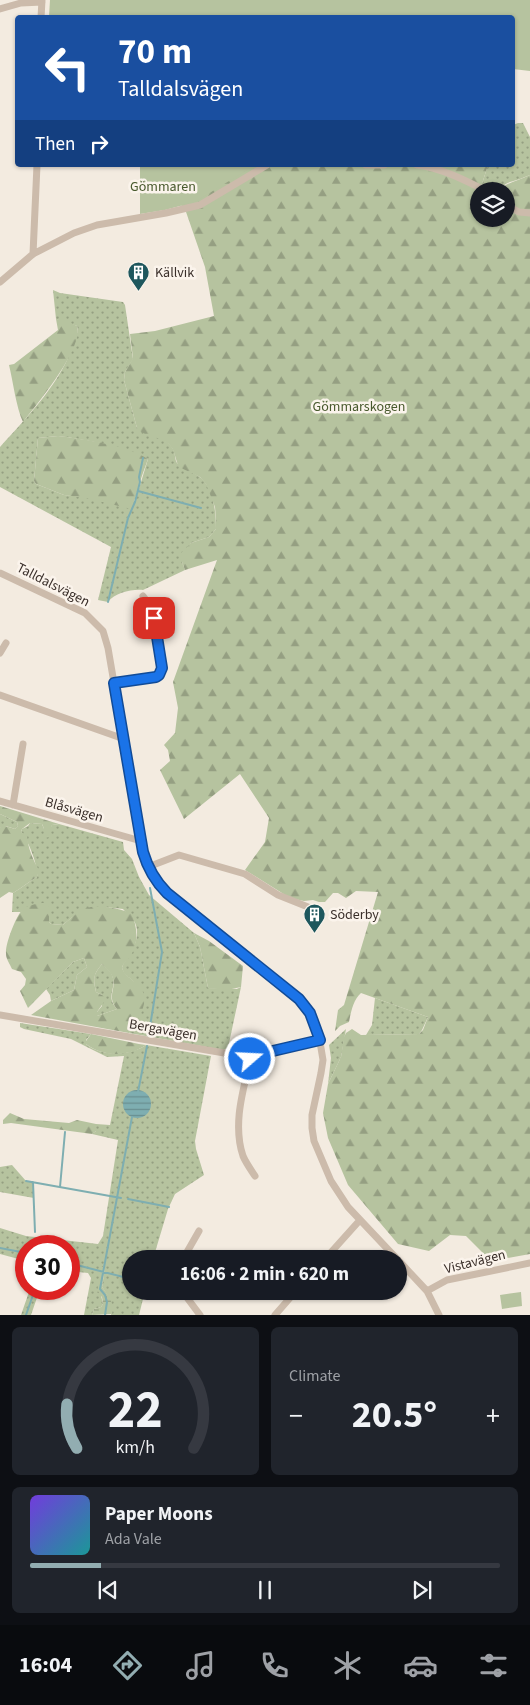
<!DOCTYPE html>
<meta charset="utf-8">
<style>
body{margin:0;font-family:"Source Sans 3",sans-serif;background:#20242c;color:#f1f3f6;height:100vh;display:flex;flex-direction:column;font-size:19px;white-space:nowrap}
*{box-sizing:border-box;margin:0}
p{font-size:16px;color:#9ea1a6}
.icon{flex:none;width:28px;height:28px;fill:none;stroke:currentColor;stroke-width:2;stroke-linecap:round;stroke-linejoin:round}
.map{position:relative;height:1315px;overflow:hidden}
.side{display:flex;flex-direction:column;gap:12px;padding:12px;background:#0d0f14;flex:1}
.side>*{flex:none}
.hud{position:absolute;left:15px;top:15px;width:500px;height:152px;border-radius:5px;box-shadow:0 1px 4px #0004;background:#1a4fa0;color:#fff;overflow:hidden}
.controls{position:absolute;left:470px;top:182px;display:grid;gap:10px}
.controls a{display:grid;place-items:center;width:45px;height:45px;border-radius:50%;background:#171b24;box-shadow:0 1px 4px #0004;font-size:25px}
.speed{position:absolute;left:15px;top:1235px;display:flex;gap:10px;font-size:25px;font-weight:700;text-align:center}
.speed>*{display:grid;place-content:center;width:65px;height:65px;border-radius:50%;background:#171b24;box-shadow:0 1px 4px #0004;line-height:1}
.speed .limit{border:8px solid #d22;background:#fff;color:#111}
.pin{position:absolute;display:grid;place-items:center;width:42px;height:42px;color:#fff;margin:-21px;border-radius:10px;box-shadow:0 2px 8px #0006}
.me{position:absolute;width:55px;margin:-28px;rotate:71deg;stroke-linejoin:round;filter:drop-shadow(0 0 4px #0008)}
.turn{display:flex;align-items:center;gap:18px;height:105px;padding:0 20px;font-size:22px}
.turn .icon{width:65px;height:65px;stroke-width:2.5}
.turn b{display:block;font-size:35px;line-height:42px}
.then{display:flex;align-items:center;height:48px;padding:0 20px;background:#0003;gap:10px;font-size:19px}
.big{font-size:38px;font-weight:700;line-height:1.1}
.side .tile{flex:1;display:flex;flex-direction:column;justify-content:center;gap:8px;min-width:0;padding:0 18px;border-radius:8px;background:#20242c}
.side .dial{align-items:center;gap:0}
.dial svg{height:130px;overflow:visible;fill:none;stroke:#363941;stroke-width:7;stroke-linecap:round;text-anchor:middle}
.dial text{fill:#f1f3f6;stroke:none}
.song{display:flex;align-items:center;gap:15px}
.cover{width:60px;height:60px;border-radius:8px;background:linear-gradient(135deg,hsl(260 70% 55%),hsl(180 70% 35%))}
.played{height:5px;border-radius:2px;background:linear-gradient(90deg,#92adb1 15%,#363941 15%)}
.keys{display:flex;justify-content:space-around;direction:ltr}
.heat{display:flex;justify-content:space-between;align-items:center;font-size:28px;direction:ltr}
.side .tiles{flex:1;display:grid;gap:12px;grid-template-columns:1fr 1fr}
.tile:last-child{grid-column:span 2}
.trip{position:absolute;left:122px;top:1250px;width:285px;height:50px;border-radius:25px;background:#171b24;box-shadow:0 1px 4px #0004;font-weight:700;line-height:50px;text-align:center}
.dock{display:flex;height:80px;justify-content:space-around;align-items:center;background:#090b0e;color:#9ea1a6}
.dock .icon{width:35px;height:35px}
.dock .on{color:#92adb1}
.dock b{font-size:22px;color:#f1f3f6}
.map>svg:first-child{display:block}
</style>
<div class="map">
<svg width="530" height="1315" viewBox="0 0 530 1315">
<defs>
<pattern id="grass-dots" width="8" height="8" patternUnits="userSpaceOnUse" patternTransform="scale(1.25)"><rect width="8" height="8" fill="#b6c39f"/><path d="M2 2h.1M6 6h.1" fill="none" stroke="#959f82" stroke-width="1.8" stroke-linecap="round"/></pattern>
<pattern id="forest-firs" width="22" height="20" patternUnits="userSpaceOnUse" patternTransform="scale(1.25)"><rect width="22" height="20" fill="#b6c39f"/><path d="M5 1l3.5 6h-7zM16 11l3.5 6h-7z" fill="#959f82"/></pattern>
<pattern id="wetland-marsh" width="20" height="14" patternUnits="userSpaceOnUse" patternTransform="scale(1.25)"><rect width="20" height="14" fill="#b6c39f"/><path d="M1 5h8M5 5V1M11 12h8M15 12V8" fill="none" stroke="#959f82"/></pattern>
<pattern id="water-rules" width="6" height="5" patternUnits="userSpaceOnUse" patternTransform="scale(1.25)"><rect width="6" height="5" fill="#7eaeb1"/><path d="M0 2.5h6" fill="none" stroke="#688e90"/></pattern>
</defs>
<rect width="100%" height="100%" fill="#f3ebe0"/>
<path fill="url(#grass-dots)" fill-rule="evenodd" d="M518,123h5l7,14v38c-7,3 -13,5 -20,7 -14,5 -12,15 -29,5l7,-22h24l1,-40z
M53,290l7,3 63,9 2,3 8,54 -8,13 -1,8 13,48c12,5 30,10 36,21 3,5 1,11 5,15 7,7 16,8 23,14 13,11 15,35 15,51l-7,8 -18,6 -9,19 3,8 -42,20c-12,-1 -28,3 -35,12l-10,-2 13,-53 -111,-60v-40c27,-30 64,-67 74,-106 2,-6 5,-9 3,-15l-21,-7zM58,436c31,4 62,10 90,23l-13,43 -71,-7 -28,-11 -2,-3 4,-43z
M0,814l17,8 1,4 -3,3 -9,-3 -6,2z
M30,823l12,1 2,5h6l2,-4 7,-1 64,18 1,8 8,9 7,18 10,18 45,38 6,14 8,41 29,1 4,-2 -13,61 -5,2 -94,-17 9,-13 -4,-38 -10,-9 -2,-5c1,-6 5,-8 8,-13 6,-9 10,-25 4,-34 -2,-5 -8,-8 -11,-12 -29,-3 -37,-4 -60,16l-12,-1 -2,-2v-15l-25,2 -3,3h-9l1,-19c9,-5 15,-11 24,-16 2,-9 -9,-38 -16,-45l1,-3 6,-3z
M84,958l3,9 -10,8 -3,15 -23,11 -1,-6 -4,-6 27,-27z
M102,964c3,3 7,6 9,9 8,15 -7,22 6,36l-20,7v-4l5,-6v-11l-6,-3c-3,-14 -3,-17 6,-28z
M375,998l53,19 -6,13 -3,4 -53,1 6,-10z
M20,1023l71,11 -5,6v4c15,13 44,12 60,1l65,11 -16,85 1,8 8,26 -29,19 -7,15 -15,50h-22v32h14l-6,24h-28c3,-10 -3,-20 -9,-28l3,-20 -2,-1 -2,29 2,9 -2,3 -7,2 -2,6h-8l7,-37 -3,-5 -19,-2v-25h-43v15l-26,-7v-26l26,8 72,8 5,-8 15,-96 -26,-6 4,-3v-7l14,1 14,-69 -17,1 -36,-18 -47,-10 -4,-2z
M346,1029l-5,28 -13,27 3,-26 -2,-13z
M12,1165l14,16 7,1 1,16 -34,-6v-25z
M30,1289h10l-9,26h-10z"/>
<path fill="url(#forest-firs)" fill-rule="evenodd" d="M140,165h348l-7,22 8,4h-10v28h27v-28h-8c9,-9 20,-10 32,-16v1079l-39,7 -25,-25 -16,-1 -21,16 -31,-7 -50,-59 -20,-47 -5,-25 5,-29 13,-27 3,-20 2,-4 6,-4 9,6 58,-1 4,-4 5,-13 -67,-24c-8,7 -10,19 -12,29l-9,4 -5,5 3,-21 6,-5 34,-113 -22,-1 -10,7 -8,-5h-5l-8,9h-6l-6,-2 -9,1 -14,-3 -45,-28 20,-28 4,-24 -29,-44 -56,45 -24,-49 10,-9 -2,-11 -4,-5 11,-12 3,-25 -5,-26 44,-122 -32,10 -3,-8 -1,-9 10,-10 18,-6 7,-8v-10l-1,-12 -9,-23 -6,-7 -21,-10c-3,-6 -4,-14 -7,-19 -9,-13 -26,-9 -35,-20l-13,-48 1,-8 8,-14 -3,-24 25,-3 59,-15 -9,-49 -20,-58z
M56,319l8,1 13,6c7,22 -40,78 -54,96 -7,-15 -10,-41 -14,-57l5,-1 44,-34z
M58,436c25,3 68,9 90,23 -3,9 -7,18 -9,27 -3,8 -4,15 -8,23l-45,-11 -22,-3 -28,-11 -2,-3 4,-43z
M0,806l59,18 -7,1 -3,12 -4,1c-2,-5 0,-9 -3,-14l-12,-1 -8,6 -1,3 6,4c1,12 6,24 12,34l-2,7c-9,5 -15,11 -24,16l-4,-1 -9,6v-70l2,-3 13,4 3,-3 -1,-4 -17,-8z
M42,903h5l2,4v15l2,2 12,1c8,-7 17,-16 28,-18 9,-2 31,2 40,6 7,14 8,32 -2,45 -3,4 -6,5 -7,10 3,8 10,11 16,17 15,14 0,35 -9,48l-98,-18 20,-14 23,-11 3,-15 10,-8 -3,-9 -11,4 -45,46 -8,-17 5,-6 1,-6 -5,-7 -9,-3c-2,-5 -6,-10 -6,-15 -1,-10 10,-38 17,-45 5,-4 13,-5 19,-6zM102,964c2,3 7,6 9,10 8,14 -6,21 6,35l-20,7v-4l9,-13 -4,-4 -6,-3c-3,-13 -3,-17 6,-28z
M194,933l15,8 34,25 -2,21 -14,3 -19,-2 -8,-41z
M91,1034l48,10 7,1c-17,12 -44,12 -60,-1v-3z
M10,1113l14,6 45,4 8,-3 19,4v7l-4,3 -81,-11 -8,1v-4z"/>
<path fill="url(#wetland-marsh)" d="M102,1266l3,1 -3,20c7,9 12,15 10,27l-20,1 2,-6 7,-2 2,-3 -1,-7 -5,-5z"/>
<path fill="#b6c39f" d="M50,0h480v71l-17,-2 -1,-51 -463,-1z
M140,165h115l-60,37 -30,8 -25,4z
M521,1292l1,14 -20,3 -2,-14z"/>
<path fill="url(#water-rules)" d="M123 1104a14 14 0 1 1 28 0a14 14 0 1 1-28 0Z"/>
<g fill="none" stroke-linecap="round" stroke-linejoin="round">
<path stroke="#7eaeb1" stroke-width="2" d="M138,491l63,17
M108,602l20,-84 7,-16 5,-20 -1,-5 4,-19
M148,1039l14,-87 -12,-64
M138,1092l9,-46
M26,1181l95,17
M33,1182l2,50
M60,1187l5,-55
M128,1199l41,8
M35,1241v5
M0,1248l26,5
M69,1263l62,16
M26,1315l9,-26
M105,1315l2,-13 -2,-7 -5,-6 32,-172"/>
<path stroke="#ccbbab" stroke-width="7" d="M0,9l21,-6 21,-1
M41,18l1,-18
M366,165h18
M417,165c24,3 48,15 69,26
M506,205l13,7 11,1
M33,254l4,-89
M0,282l33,-28 41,-21 23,-8 69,-12 34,-8 67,-40
M0,573l85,40 18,18 5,17 35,204c5,17 12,29 24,41l121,96 22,24 9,23 4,24 -2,13 -9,42v13l2,13 17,40 17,26 49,52
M0,653l6,-10
M114,683l42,-6 3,-2 3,-7 -10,-60 -9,-12
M0,695l124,44
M0,801l141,40
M13,805l10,-61
M148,867l31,-12 66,19 33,21 35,14
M0,1015l242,41h9l70,-16
M251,1056c-7,32 -19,67 -8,100 3,7 8,14 12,20
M183,1259l16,-28
M325,1259l35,-39
M399,1261l28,30 12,24
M182,1291l18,24
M427,1291l20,-11 83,-17
M275,1315l21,-24"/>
</g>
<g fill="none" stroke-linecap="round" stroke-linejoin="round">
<defs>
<path id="route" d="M154,618l8,50 -3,7 -3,2 -42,6 29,169c5,17 12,29 24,41l132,106 11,14 10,27 -69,16 -1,3"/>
</defs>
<use href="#route" stroke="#114b97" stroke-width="12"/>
<use href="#route" stroke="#1a73e8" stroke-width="9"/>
</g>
<defs>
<symbol id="building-pin" viewBox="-11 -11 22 30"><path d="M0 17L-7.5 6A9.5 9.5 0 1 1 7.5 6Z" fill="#1e575d" stroke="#fbf4ec"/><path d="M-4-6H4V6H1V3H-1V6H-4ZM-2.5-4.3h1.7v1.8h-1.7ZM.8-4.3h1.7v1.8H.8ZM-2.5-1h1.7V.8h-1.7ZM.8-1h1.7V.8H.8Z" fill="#fff"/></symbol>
</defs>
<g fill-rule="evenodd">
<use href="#building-pin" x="126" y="260" width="25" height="34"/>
<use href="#building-pin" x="302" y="902" width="25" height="34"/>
</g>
<g text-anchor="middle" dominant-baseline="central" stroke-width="5" stroke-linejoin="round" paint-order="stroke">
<g font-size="14" fill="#48592d" stroke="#fbf4ec">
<text x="163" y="187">Gömmaren</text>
<text x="359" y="407">Gömmarskogen</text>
</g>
<g font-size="14" fill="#3a2f2a" stroke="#fbf4ec" text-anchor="start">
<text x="155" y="273">Källvik</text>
<text x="330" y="915">Söderby</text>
</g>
<g font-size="14" fill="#3a2f2a" stroke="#fbf4ec">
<text transform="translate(53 585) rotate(27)">Talldalsvägen</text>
<text transform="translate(74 810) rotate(16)">Blåsvägen</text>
<text transform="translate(163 1030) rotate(10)">Bergavägen</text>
<text transform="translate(475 1262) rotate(-14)">Vistavägen</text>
</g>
</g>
</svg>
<div class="controls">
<a><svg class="icon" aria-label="layers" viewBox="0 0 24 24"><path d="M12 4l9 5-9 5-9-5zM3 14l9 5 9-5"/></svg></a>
</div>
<div class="speed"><div class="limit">30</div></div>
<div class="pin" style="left:154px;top:618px;background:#d93025"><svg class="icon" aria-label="arrive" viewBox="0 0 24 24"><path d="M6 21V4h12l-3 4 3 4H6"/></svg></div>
<svg class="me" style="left:250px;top:1059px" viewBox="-20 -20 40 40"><circle r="17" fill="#1a73e8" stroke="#fff" stroke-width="3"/><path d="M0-11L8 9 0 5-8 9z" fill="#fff"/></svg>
<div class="trip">16:06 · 2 min · 620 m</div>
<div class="hud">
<div class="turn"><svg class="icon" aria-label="left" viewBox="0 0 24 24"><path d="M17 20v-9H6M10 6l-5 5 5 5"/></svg><div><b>70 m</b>Talldalsvägen</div></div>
<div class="then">Then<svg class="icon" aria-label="right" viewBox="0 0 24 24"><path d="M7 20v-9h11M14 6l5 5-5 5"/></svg></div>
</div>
</div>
<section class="side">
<div class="tiles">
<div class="tile dial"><svg viewBox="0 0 100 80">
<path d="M14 69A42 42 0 1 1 86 69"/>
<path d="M14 69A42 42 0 0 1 8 42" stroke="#92adb1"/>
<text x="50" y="56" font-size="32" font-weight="700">22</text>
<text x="50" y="72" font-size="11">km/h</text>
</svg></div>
<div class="tile"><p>Climate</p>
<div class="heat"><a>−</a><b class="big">20.5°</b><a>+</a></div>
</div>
<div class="tile">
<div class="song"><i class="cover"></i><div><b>Paper Moons</b><p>Ada Vale</p></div></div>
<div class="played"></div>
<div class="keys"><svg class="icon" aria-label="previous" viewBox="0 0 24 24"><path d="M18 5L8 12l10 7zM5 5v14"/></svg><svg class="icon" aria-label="pause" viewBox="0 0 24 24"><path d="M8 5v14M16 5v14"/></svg><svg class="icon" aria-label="next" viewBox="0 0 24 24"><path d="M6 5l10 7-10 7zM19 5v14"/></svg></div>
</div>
</div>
</section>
<nav class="dock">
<b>16:04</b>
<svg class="icon on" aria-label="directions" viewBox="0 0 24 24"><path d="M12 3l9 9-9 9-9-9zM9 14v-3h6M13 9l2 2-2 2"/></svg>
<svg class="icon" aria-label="music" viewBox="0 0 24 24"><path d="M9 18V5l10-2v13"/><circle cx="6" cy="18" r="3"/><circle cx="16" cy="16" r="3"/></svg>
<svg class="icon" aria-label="phone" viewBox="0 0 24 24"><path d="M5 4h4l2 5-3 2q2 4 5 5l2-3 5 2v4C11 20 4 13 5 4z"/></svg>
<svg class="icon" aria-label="climate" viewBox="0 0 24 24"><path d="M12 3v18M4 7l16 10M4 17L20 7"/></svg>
<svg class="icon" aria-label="car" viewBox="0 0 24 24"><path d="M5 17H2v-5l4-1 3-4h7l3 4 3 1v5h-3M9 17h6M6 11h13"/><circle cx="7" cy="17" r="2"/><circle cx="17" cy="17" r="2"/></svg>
<svg class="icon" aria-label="filters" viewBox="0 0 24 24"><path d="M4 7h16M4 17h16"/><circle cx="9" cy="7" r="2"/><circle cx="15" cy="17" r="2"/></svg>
</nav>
